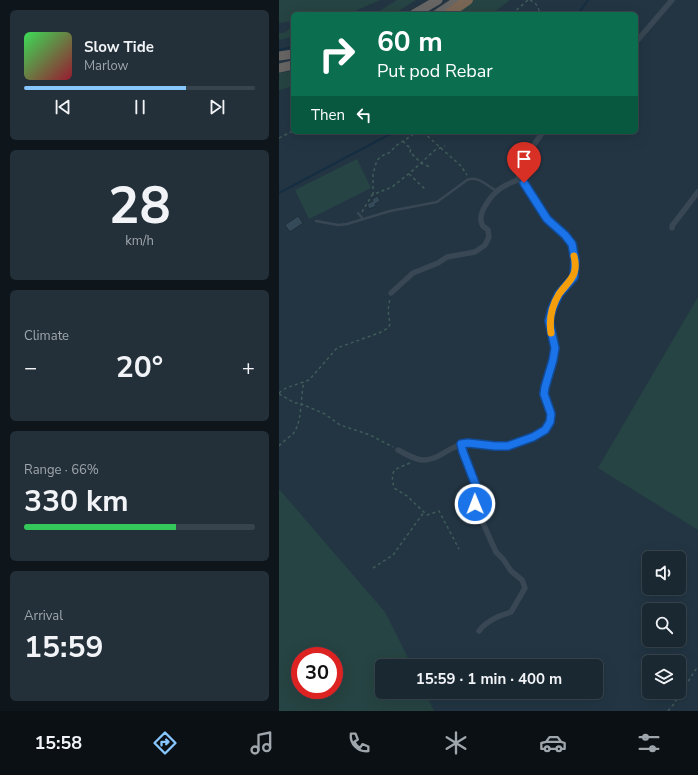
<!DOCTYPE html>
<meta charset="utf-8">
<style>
body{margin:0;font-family:"Nunito Sans",sans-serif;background:#23303a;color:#f1f3f6;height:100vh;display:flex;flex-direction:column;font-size:15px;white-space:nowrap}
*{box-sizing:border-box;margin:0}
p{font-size:13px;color:#9fa6ac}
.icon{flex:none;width:22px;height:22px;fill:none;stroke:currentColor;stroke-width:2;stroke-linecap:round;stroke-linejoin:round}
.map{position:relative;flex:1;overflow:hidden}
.drawer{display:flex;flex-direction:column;gap:10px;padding:10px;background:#0e161c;width:279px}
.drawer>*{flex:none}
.hud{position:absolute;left:12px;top:12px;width:347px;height:122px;border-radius:6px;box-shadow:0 4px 16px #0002,0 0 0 1px #38444d;background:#0b6e4f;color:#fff;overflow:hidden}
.fabs{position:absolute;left:363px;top:551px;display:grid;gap:8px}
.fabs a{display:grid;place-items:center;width:44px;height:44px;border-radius:6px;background:#1a2832;box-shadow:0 4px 16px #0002,0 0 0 1px #38444d;font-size:20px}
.speed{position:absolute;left:12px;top:647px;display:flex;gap:8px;font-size:20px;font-weight:700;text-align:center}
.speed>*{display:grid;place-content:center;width:52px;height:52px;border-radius:50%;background:#1a2832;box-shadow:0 4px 16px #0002,0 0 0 1px #38444d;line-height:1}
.speed .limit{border:6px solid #d22;background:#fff;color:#111}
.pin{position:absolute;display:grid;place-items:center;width:34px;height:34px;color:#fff;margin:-41px -17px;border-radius:50% 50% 50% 0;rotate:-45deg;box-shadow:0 0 4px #0007}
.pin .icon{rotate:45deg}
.me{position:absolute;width:44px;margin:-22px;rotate:359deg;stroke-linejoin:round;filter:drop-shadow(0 0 3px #0008)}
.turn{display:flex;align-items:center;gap:14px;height:84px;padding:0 20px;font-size:18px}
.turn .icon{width:52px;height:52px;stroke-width:2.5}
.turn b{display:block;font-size:28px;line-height:34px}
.then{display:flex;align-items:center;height:38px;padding:0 20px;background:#0003;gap:8px;font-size:15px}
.big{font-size:30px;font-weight:700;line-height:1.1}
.drawer .widget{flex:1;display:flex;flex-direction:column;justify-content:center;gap:6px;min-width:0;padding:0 14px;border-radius:6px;background:#23303a}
.drawer .dial{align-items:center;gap:0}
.dial b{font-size:52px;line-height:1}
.song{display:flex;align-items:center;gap:12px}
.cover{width:48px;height:48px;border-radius:6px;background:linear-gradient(135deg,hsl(130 70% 55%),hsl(350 70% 35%))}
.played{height:4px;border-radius:2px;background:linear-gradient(90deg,#88c6ff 70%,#38444d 70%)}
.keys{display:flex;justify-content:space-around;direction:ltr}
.heat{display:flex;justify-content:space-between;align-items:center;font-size:22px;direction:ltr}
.charge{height:6px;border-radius:3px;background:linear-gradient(90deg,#34c759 66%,#38444d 0)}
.trip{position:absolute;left:96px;top:659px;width:228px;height:40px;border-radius:6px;background:#1a2832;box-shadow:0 4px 16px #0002,0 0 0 1px #38444d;font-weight:700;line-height:40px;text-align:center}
.menu{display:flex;height:64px;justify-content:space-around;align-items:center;background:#0a1014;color:#9fa6ac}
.menu .icon{width:28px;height:28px}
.menu .on{color:#88c6ff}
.menu b{font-size:18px;color:#f1f3f6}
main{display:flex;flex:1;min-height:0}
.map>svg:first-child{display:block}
</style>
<main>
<section class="drawer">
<div class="widget">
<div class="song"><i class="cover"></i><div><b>Slow Tide</b><p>Marlow</p></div></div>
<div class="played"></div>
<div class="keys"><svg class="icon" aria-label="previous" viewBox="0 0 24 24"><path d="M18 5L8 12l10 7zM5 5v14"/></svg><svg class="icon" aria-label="pause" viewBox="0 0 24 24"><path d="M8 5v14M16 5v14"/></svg><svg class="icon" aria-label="next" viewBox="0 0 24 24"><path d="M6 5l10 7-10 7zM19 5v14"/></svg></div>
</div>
<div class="widget dial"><b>28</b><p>km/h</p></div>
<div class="widget"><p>Climate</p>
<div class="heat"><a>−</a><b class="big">20°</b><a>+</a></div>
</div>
<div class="widget"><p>Range · 66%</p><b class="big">330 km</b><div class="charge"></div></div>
<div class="widget"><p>Arrival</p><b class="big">15:59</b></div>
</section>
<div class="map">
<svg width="419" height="711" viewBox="0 0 419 711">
<rect width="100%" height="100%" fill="#233543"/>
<path fill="#264443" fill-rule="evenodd" d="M0,0h101l-32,14h-55v7l-14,2z
M118,0h19l-22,14h-24l8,-2z
M194,0h37l-18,14h-39z
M14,26v11l-14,3v-7h5z
M14,71v15l-14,4v-17z
M78,159l14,29 -62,31 -14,-29z
M419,297v233l-100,-62z
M0,489l106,123 27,54h-30v26h43l9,19h-155zM21,656h34v34h-34z"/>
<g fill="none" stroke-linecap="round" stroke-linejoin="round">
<path stroke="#152e42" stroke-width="2" d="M116,14l5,-2
M299,14l10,-14
M0,50l14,-3
M0,193l115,-61"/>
</g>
<path fill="#354a59" stroke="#1f2e3a" d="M99,196l2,5 -5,3 1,2 -7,3 -2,-5 6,-3 -1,-2z
M19,216l5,7 -13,9 -5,-7z"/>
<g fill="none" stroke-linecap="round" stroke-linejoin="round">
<path stroke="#3f5c5a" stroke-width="1.5" stroke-dasharray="3 3" stroke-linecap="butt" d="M251,0l6,4 5,10
M233,14l16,-14
M144,132l38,34 6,9
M0,138l14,-7
M124,141l3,4 5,3 -1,4 11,11 9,4
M130,174l17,16
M94,195v-21l4,-14 8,-6 4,-1 8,-8 20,-13
M83,212l10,-17 20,-8 19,-15 24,-22 10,-4
M0,393l7,-5 23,-8 28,-32 42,-15 9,-5 2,-4 -2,-14 2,-12
M0,394l16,9h4l26,11 15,11 30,10 23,12
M0,446c3,-4 12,-10 14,-12 10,-13 7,-37 11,-52
M131,463c-17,7 -20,6 -16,25l13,8 20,19 12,-4 20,38
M94,568l20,-13 31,-43
M389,711l5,-6 25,-39"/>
<path stroke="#384753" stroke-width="2.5" d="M79,213l5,6
M37,221l22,4 9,-1 43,-13 47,-9 30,-22c11,-5 20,6 30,11"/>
<path stroke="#384753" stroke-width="5.5" d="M357,42l36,-42
M393,228v-2l26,-34
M112,293l22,-20 25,-10 9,-6 28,-5 10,-7 4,-8 -1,-7c-1,-2 -4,-2 -5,-4 -8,-11 9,-32 18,-38 5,-3 11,-6 17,-8 3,-18 15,-34 25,-48
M182,444l1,8 16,39 -3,13 2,6 19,42 7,7 8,12 11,9 3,8 -14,24c-10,3 -25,9 -32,19
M119,450c8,4 17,10 25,10 15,1 27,-15 42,-16 10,-1 20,2 30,2 14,1 52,-10 55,-25 3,-10 -6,-19 -6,-29 0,-15 12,-29 10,-44 0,-9 -6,-17 -5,-27 0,-8 6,-21 11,-27 4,-6 11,-10 13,-17 2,-4 3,-13 2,-18 -2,-23 -15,-25 -29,-40 -9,-10 -15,-24 -22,-36l-6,-3"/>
<path stroke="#686664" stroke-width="9" d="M135,14l24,-14
M158,14l21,-14
M0,56l14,-2
M0,68l14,-3"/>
<path stroke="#796654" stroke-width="10" d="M169,14l20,-14"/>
</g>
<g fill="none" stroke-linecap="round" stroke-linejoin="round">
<defs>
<path id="route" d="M196,504l3,-13 -15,-39 -2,-8 7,-1 27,3h13l25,-9 12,-7 5,-8 1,-8 -7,-20 1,-7 8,-27 2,-12 -6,-27 3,-12 7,-15 15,-17 1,-17 -3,-16 -7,-9 -18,-16 -23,-36"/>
</defs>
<use href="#route" stroke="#114b97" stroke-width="10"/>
<use href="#route" stroke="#1a73e8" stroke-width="7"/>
<path stroke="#f59e0b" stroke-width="7" d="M272,333c-2,-14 0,-26 8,-39 10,-14 20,-18 15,-38"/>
</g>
</svg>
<div class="fabs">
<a><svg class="icon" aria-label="sound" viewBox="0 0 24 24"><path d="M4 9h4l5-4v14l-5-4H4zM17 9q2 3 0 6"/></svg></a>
<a><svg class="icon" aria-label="search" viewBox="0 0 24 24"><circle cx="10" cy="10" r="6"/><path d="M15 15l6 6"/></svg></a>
<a><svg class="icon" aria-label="layers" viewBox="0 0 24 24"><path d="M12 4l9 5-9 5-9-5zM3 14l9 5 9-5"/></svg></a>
</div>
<div class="speed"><div class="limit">30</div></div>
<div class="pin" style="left:245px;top:183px;background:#d93025"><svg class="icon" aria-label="arrive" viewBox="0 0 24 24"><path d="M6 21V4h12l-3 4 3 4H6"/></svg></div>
<svg class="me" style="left:196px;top:504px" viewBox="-20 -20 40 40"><circle r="17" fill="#1a73e8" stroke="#fff" stroke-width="3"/><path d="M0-11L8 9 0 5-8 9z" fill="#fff"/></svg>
<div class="trip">15:59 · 1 min · 400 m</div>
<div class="hud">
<div class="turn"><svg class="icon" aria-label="right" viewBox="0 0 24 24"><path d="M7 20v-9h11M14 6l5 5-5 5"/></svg><div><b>60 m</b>Put pod Rebar</div></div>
<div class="then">Then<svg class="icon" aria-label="left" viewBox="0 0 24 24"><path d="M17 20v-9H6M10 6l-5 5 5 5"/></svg></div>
</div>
</div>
</main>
<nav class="menu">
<b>15:58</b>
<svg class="icon on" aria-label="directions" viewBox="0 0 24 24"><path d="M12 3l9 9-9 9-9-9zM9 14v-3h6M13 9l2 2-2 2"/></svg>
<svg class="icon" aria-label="music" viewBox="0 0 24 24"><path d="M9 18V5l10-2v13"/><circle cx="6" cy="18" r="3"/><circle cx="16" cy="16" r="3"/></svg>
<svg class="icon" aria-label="phone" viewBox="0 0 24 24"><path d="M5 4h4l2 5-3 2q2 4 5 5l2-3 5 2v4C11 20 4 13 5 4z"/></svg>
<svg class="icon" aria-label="climate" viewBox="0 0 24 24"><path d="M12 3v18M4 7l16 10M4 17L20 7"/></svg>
<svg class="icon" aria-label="car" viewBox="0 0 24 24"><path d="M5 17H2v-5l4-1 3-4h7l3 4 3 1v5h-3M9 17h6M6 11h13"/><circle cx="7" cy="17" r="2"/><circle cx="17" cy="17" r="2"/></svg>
<svg class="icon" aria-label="filters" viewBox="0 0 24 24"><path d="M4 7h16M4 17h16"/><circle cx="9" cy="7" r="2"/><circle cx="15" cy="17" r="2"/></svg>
</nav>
